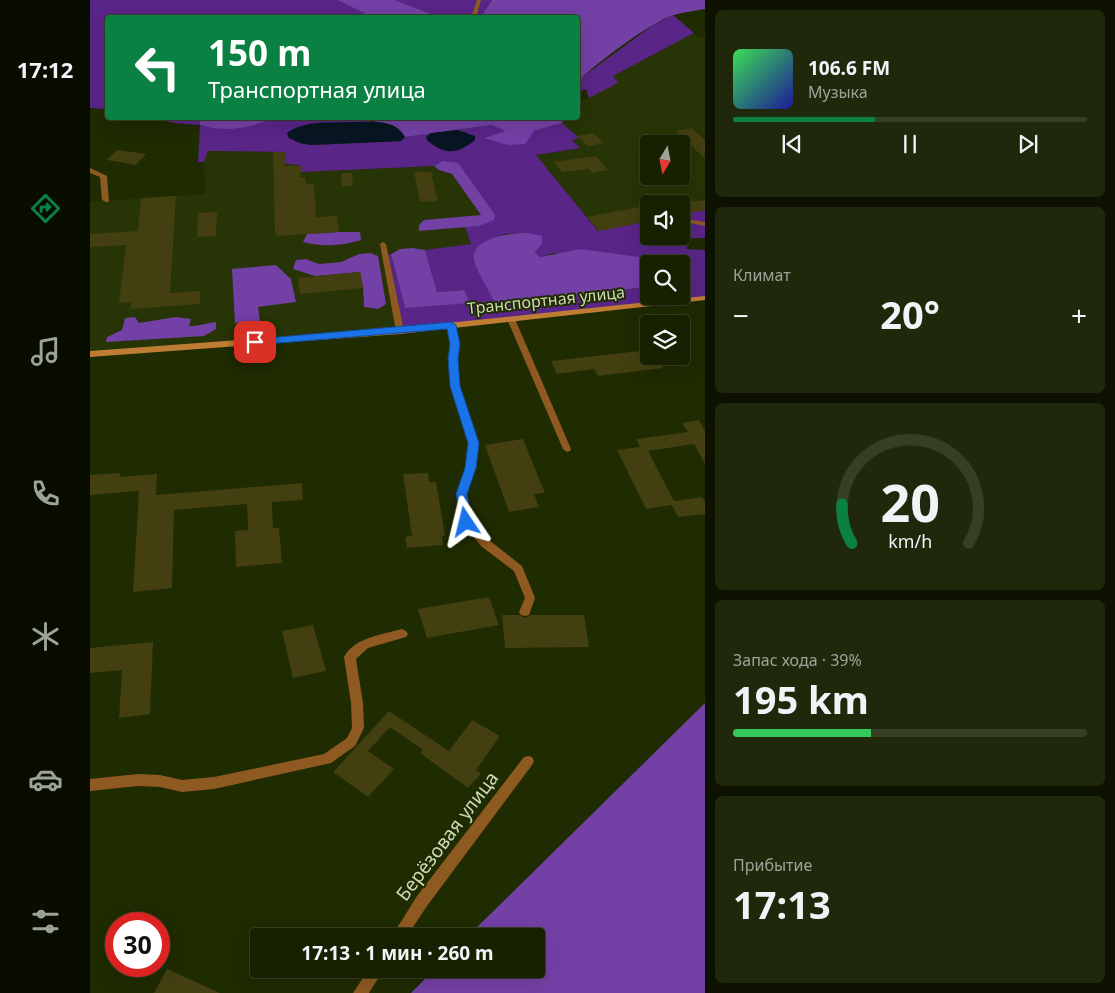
<!DOCTYPE html>
<html lang="ru">
<meta charset="utf-8">
<style>
body{margin:0;font-family:"Noto Sans",sans-serif;background:#20280b;color:#f1f3f6;height:100vh;display:flex;flex-direction:column;font-size:19px;white-space:nowrap}
*{box-sizing:border-box;margin:0}
p{font-size:16px;color:#9ea399}
.icon{flex:none;width:28px;height:28px;fill:none;stroke:currentColor;stroke-width:2;stroke-linecap:round;stroke-linejoin:round}
.map{position:relative;flex:1;overflow:hidden}
.panel{display:flex;flex-direction:column;gap:10px;padding:10px;background:#0d1201;width:410px}
.panel>*{flex:none}
.guide{position:absolute;left:15px;top:15px;width:475px;height:105px;border-radius:5px;box-shadow:0 5px 20px #0002,0 0 0 1px #363e23;background:#0b8043;color:#fff;overflow:hidden}
.needle{width:32px;rotate:190deg}
.buttons{position:absolute;left:550px;top:135px;display:grid;gap:10px}
.buttons a{display:grid;place-items:center;width:50px;height:50px;border-radius:5px;background:#172001;box-shadow:0 5px 20px #0002,0 0 0 1px #363e23;font-size:25px}
.speed{position:absolute;left:15px;top:912px;display:flex;gap:10px;font-size:25px;font-weight:700;text-align:center}
.speed>*{display:grid;place-content:center;width:65px;height:65px;border-radius:50%;background:#172001;box-shadow:0 5px 20px #0002,0 0 0 1px #363e23;line-height:1}
.speed .limit{border:8px solid #d22;background:#fff;color:#111}
.pin{position:absolute;display:grid;place-items:center;width:42px;height:42px;color:#fff;margin:-21px;border-radius:10px;box-shadow:0 2px 8px #0006}
.me{position:absolute;width:55px;margin:-28px;rotate:350deg;stroke-linejoin:round;filter:drop-shadow(0 0 4px #0008)}
.turn{display:flex;align-items:center;gap:18px;height:105px;padding:0 20px;font-size:22px}
.turn .icon{width:65px;height:65px;stroke-width:2.5}
.turn b{display:block;font-size:35px;line-height:42px}
.big{font-size:38px;font-weight:700;line-height:1.1}
.panel .widget{flex:1;display:flex;flex-direction:column;justify-content:center;gap:8px;min-width:0;padding:0 18px;border-radius:8px;background:#20280b}
.panel .dial{align-items:center;gap:0}
.dial svg{height:130px;overflow:visible;fill:none;stroke:#363e23;stroke-width:7;stroke-linecap:round;text-anchor:middle}
.dial text{fill:#f1f3f6;stroke:none}
.song{display:flex;align-items:center;gap:15px}
.cover{width:60px;height:60px;border-radius:8px;background:linear-gradient(135deg,hsl(130 70% 55%),hsl(240 70% 35%))}
.played{height:5px;border-radius:2px;background:linear-gradient(90deg,#0b8043 40%,#363e23 40%)}
.keys{display:flex;justify-content:space-around;direction:ltr}
.heat{display:flex;justify-content:space-between;align-items:center;font-size:28px;direction:ltr}
.charge{height:8px;border-radius:4px;background:linear-gradient(90deg,#34c759 39%,#363e23 0)}
.trip{position:absolute;left:160px;top:928px;width:295px;height:50px;border-radius:5px;background:#172001;box-shadow:0 5px 20px #0002,0 0 0 1px #363e23;font-weight:700;line-height:50px;text-align:center}
main{display:flex;flex:1;min-height:0}
.dock{display:flex;flex-direction:column;width:90px;justify-content:space-around;align-items:center;background:#090d00;color:#9ea399}
.dock .icon{width:35px;height:35px}
.dock .current{color:#0b8043}
.dock b{font-size:22px;color:#f1f3f6}
.map>svg:first-child{display:block}
</style>
<main>
<nav class="dock">
<b>17:12</b>
<svg class="icon current" aria-label="directions" viewBox="0 0 24 24"><path d="M12 3l9 9-9 9-9-9zM9 14v-3h6M13 9l2 2-2 2"/></svg>
<svg class="icon" aria-label="music" viewBox="0 0 24 24"><path d="M9 18V5l10-2v13"/><circle cx="6" cy="18" r="3"/><circle cx="16" cy="16" r="3"/></svg>
<svg class="icon" aria-label="phone" viewBox="0 0 24 24"><path d="M5 4h4l2 5-3 2q2 4 5 5l2-3 5 2v4C11 20 4 13 5 4z"/></svg>
<svg class="icon" aria-label="climate" viewBox="0 0 24 24"><path d="M12 3v18M4 7l16 10M4 17L20 7"/></svg>
<svg class="icon" aria-label="car" viewBox="0 0 24 24"><path d="M5 17H2v-5l4-1 3-4h7l3 4 3 1v5h-3M9 17h6M6 11h13"/><circle cx="7" cy="17" r="2"/><circle cx="17" cy="17" r="2"/></svg>
<svg class="icon" aria-label="filters" viewBox="0 0 24 24"><path d="M4 7h16M4 17h16"/><circle cx="9" cy="7" r="2"/><circle cx="15" cy="17" r="2"/></svg>
</nav>
<div class="map">
<svg width="615" height="993" viewBox="0 0 615 993">
<rect width="100%" height="100%" fill="#1f2b01"/>
<path fill="#273405" fill-rule="evenodd" d="M604,33l4,5 7,-2v172l-24,7v-11h-32v17l-50,10 -64,-76 45,-7 -8,-8 7,-2 -17,-15 2,-5h14v-15l39,-20 -4,-7zM559,144h32v32h-32z
M118,151l78,1 9,14h7l-1,6 133,-6 5,4 13,4 29,41 -13,2 -48,14 45,-4 7,17 -47,6 -13,-2 -12,1 -15,6 15,76 -310,23v-152l115,-8 -1,-32zM269,254l19,55 -14,-2 -4,-35 -64,-12 10,-1 13,5 22,-2z"/>
<path fill="#592587" fill-rule="evenodd" d="M0,0h247l27,13 2,4 -258,1 -1,91 -17,-1z
M305,0h97l-11,18 -42,-1z
M583,15l21,18 -81,43 5,7 -29,15 -3,-9 -8,3v-11l3,-3 72,-53z
M63,118l116,2 -4,-2h98l9,4 -67,3 -18,8 2,5 11,5 11,2 90,-4 4,-4 26,-4 -5,4 42,-4 -11,-3 35,-5 14,6 -21,7 49,-7 28,-8 17,15 -7,2 8,8 -44,7 62,76 51,-10v15h32v-21l13,-3 9,-4 2,1v29h-14l-5,11 19,1v48l-305,33 -15,-76 6,-1 14,54 59,-18 -27,2 -12,-42 46,-6 -6,-17 14,-1 15,-7 -52,-58 -8,5 -133,6v-6l-17,-3 2,-11 -78,-1 -4,11h-6l2,-37 -26,-2zM438,233l14,11 -7,8 5,5 14,-4 108,7 10,4h9v32h-32v-9l-154,15 -9,-61 19,-7z"/>
<path fill="#7340a6" d="M247,0h58l44,17h-73l-2,-4z
M402,0h213v9c-10,2 -21,3 -31,6 -24,7 -77,48 -96,66v-63l-97,-1z
M118,118h57l4,2c-24,9 -43,12 -69,5v-6z
M273,118h201l-2,5 -28,8 -9,13 -17,1 -24,-7 21,-7 -13,-6 -87,12c-11,-19 -25,-11 -42,-19z
M352,161l16,2 37,52 -1,5 -15,6 -60,5v-6l5,-5 57,-5 -29,-41 -13,-4 -5,-4z
M249,232h21l1,8c-20,6 -37,7 -58,2l4,-8z
M438,233l14,3v8l-7,8 5,5 40,-8 82,11 10,4h-23v23l-154,16c-4,-9 -20,-35 -21,-43 -3,-24 39,-27 54,-27z
M322,248l13,2 12,42 27,-2 6,13 -65,5 -14,-54 9,-5z
M280,253l8,3 8,48 -8,5 -14,-2 -1,-19 -3,-16 -45,4 -22,-7 3,-9 10,-1 13,5 22,-2 18,-8z
M186,265l15,14 5,23 -38,5 2,14 -25,2 -3,-54z
M45,317l4,6 37,-6 15,2 -2,7c6,1 18,-3 27,-4v7l-12,7 -98,6 1,-5 15,-7 3,-12z
M615,703v290h-294l24,-24h101v-33h-68z"/>
<path fill="#071622" d="M260,122c20,0 44,-4 55,15l-4,4 -90,4 -11,-2 -11,-5 -2,-5c17,-13 44,-10 63,-11z
M367,130l18,6v4c-18,15 -31,15 -48,0l-1,-3 5,-4z"/>
<path fill="#433f10" d="M602,128l13,12v19l-29,-28z
M503,133l11,10 -16,3 -11,-10z
M27,150l29,4 -10,11 -29,-5z
M183,152h13l-2,14h18l-2,11h5l1,7h8l2,33 21,-1 2,16 -62,4v-3h-2z
M506,156l12,14 -16,3 -3,-4 -27,3 -8,-10z
M324,172h17l7,29 -18,1z
M251,173h11l1,13h-11z
M86,196l-6,97 30,-2v13l-69,5v-7l-12,1 7,-58 -36,2v-13l48,-3 3,-33z
M615,200v10l-24,5v-12z
M559,205v16l-50,10 -12,-14z
M127,212l-1,24 -19,1 1,-24z
M270,272l3,16 -63,6 -2,-16z
M559,350v6h8l6,12 -65,8 -4,-7 -37,5 -6,-13z
M609,420l6,11v33l-11,-20 -46,7 26,50 28,-4 3,5v12l-27,3 -6,-12 -26,4 -29,-59 23,-3 -4,-8 52,-7 -6,-9z
M433,439l22,54 -11,1 5,13 -30,5 -24,-67z
M30,473v4l37,-3 -1,21 146,-12 1,17 -31,2 1,26h6l3,35 -46,4 -1,-36 13,-1 -1,-26 -73,6 -2,78 -39,4 6,-101 -49,4v-20z
M338,473l1,9h7l9,54h-3l1,9 -36,3 -2,-11 7,-1 -9,-62z
M399,597l10,28 -72,13 -9,-29z
M412,615h17l6,3 6,-3h53l5,32 -84,1z
M223,625l13,46 -33,7 -11,-47z
M63,642l-3,72 -31,4 3,-48 -32,3v-25z
M299,711l60,40 23,-31 28,16 -24,34 5,4 -13,14 -48,-35 3,-3 -33,-23 -22,24 26,18 -26,28 -35,-25z
M77,969l53,24h-66z"/>
<g fill="none" stroke-linecap="round" stroke-linejoin="round">
<path fill="#8f5a21" fill-rule="evenodd" d="M387,0h4l-5,18h-5z
M602,220l13,2v4l-15,-3v-2z
M293,242l3,2 18,87 -4,2 -4,-2 -16,-87z
M418,317h6l1,2 56,130 -1,2 -3,1 -4,-3 -56,-130z"/>
<path fill="#8f5a21" fill-rule="evenodd" d="M0,168l17,8 2,26h-3l-4,-2 -2,-23 -10,-4z
M361,322l4,3 4,19 -2,15 3,27 19,57 -3,25 -9,26 5,27 17,19 33,26 13,32 -6,17 -4,1 -4,-1 -2,-3 6,-14 -11,-27 -33,-25 -19,-24 -5,-28 9,-26 3,-25 -19,-57 -1,-27 2,-15 -4,-19z
M312,629l4,2 2,3 -2,3 -38,11 -12,11 7,44 1,25 -9,18 -24,17 -117,26 -32,3 -22,-5 -22,-1 -48,5v-12l48,-5 22,1 22,5 32,-3 110,-23 23,-16 5,-10 -1,-25 -7,-46c11,-20 38,-22 58,-28z
M438,756l4,1 2,4 -2,4 -105,141 -20,30h-15l25,-40 107,-139z
M279,969h15l-15,24h-16z"/>
<path fill="#bf7c34" fill-rule="evenodd" d="M615,296v4l-305,34 -310,23v-6l310,-23z"/>
</g>
<path fill="#1a73e8" stroke="#114b97" d="M361,322l5,3 4,19 -2,15 2,27 19,57 -3,25 -9,26 5,28 -6,4 -5,-4 -5,-28 9,-26 3,-25 -18,-57 -2,-27 2,-15 -3,-15 -192,16 -5,-3 5,-3z"/>
<g text-anchor="middle" dominant-baseline="central" stroke-width="4" stroke-linejoin="round" paint-order="stroke">
<g font-size="16" fill="#ccdbb4" stroke="#1f2b01">
<text transform="translate(456 300) rotate(-6)">Транспортная улица</text>
</g>
<g font-size="19" fill="#ccdbb4" stroke="#1f2b01">
<text transform="translate(357 836) rotate(-53)">Берёзовая улица</text>
</g>
</g>
</svg>
<div class="buttons">
<a><svg class="needle" viewBox="-14 -14 28 28"><path d="M0-13l5 13h-10z" fill="#e53935"/><path d="M0 13l5-13h-10z" fill="#9ea399"/></svg></a>
<a><svg class="icon" aria-label="sound" viewBox="0 0 24 24"><path d="M4 9h4l5-4v14l-5-4H4zM17 9q2 3 0 6"/></svg></a>
<a><svg class="icon" aria-label="search" viewBox="0 0 24 24"><circle cx="10" cy="10" r="6"/><path d="M15 15l6 6"/></svg></a>
<a><svg class="icon" aria-label="layers" viewBox="0 0 24 24"><path d="M12 4l9 5-9 5-9-5zM3 14l9 5 9-5"/></svg></a>
</div>
<div class="speed"><div class="limit">30</div></div>
<div class="pin" style="left:165px;top:342px;background:#d93025"><svg class="icon" aria-label="arrive" viewBox="0 0 24 24"><path d="M6 21V4h12l-3 4 3 4H6"/></svg></div>
<svg class="me" style="left:376px;top:522px" viewBox="-20 -20 40 40"><path d="M0-17L14 15 0 8-14 15z" fill="#1a73e8" stroke="#fff" stroke-width="4"/></svg>
<div class="trip">17:13 · 1 мин · 260 m</div>
<div class="guide">
<div class="turn"><svg class="icon" aria-label="left" viewBox="0 0 24 24"><path d="M17 20v-9H6M10 6l-5 5 5 5"/></svg><div><b>150 m</b>Транспортная улица</div></div>
</div>
</div>
<section class="panel">
<div class="widget">
<div class="song"><i class="cover"></i><div><b>106.6 FM</b><p>Музыка</p></div></div>
<div class="played"></div>
<div class="keys"><svg class="icon" aria-label="previous" viewBox="0 0 24 24"><path d="M18 5L8 12l10 7zM5 5v14"/></svg><svg class="icon" aria-label="pause" viewBox="0 0 24 24"><path d="M8 5v14M16 5v14"/></svg><svg class="icon" aria-label="next" viewBox="0 0 24 24"><path d="M6 5l10 7-10 7zM19 5v14"/></svg></div>
</div>
<div class="widget"><p>Климат</p>
<div class="heat"><a>−</a><b class="big">20°</b><a>+</a></div>
</div>
<div class="widget dial"><svg viewBox="0 0 100 80">
<path d="M14 69A42 42 0 1 1 86 69"/>
<path d="M14 69A42 42 0 0 1 8 45" stroke="#0b8043"/>
<text x="50" y="56" font-size="32" font-weight="700">20</text>
<text x="50" y="72" font-size="11">km/h</text>
</svg></div>
<div class="widget"><p>Запас хода · 39%</p><b class="big">195 km</b><div class="charge"></div></div>
<div class="widget"><p>Прибытие</p><b class="big">17:13</b></div>
</section>
</main>
